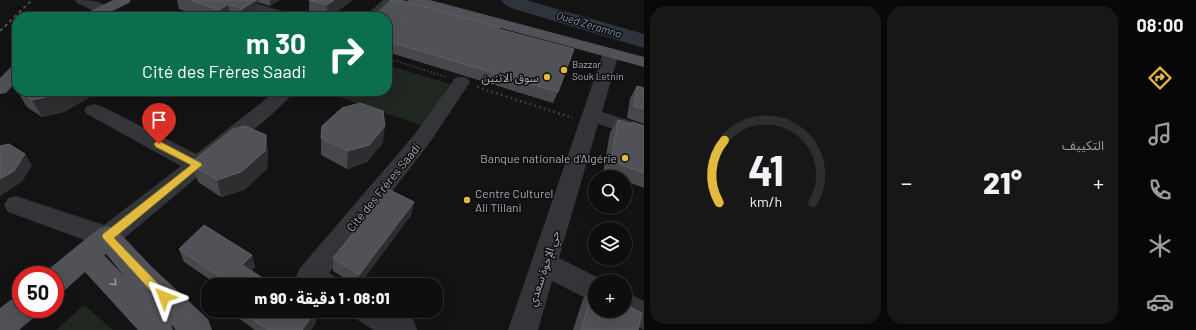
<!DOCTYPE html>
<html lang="ar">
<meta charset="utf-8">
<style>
body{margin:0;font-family:Barlow,"Noto Sans Arabic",sans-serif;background:#171718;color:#f1f3f6;direction:rtl;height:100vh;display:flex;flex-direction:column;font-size:15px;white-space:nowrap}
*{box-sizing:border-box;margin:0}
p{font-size:13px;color:#9b9c9e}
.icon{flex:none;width:22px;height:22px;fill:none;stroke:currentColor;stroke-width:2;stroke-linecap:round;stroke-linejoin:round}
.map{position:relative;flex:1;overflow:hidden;direction:ltr}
.sheet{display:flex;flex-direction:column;gap:6px;padding:6px;background:#080808;width:480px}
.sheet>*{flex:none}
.hud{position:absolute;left:12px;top:12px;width:380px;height:84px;border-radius:16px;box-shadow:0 4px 16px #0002,0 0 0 1px #2e2e2f;direction:rtl;background:#0b6e4f;color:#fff;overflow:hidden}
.buttons{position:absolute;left:588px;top:170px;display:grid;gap:8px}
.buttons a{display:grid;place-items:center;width:44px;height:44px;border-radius:50%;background:#0e0e0f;box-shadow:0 4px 16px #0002,0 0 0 1px #2e2e2f;font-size:20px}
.speed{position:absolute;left:12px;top:266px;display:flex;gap:8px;font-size:20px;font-weight:700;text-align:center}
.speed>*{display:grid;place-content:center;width:52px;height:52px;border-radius:50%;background:#0e0e0f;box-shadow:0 4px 16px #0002,0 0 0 1px #2e2e2f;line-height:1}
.speed .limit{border:6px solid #d22;background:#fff;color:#111}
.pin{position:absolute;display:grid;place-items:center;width:34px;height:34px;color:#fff;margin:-41px -17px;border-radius:50% 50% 50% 0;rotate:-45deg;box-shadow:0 0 4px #0007}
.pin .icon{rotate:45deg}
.me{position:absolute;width:44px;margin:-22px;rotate:315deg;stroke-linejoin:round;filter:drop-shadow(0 0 3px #0008)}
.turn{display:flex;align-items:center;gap:14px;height:84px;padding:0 20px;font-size:18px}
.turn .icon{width:52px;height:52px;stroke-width:2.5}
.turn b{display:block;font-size:28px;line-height:34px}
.big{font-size:30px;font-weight:800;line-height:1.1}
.sheet .card{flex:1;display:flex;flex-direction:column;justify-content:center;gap:6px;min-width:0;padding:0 14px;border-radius:16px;background:#171718}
.sheet .dial{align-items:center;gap:0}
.dial svg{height:104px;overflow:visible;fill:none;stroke:#2e2e2f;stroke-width:7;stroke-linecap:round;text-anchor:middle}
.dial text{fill:#f1f3f6;stroke:none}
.heat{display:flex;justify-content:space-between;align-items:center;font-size:22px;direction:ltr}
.sheet .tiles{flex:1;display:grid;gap:6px;grid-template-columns:repeat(2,1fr)}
.trip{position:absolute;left:201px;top:278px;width:242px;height:40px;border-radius:16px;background:#0e0e0f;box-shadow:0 4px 16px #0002,0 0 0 1px #2e2e2f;font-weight:800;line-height:40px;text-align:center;direction:rtl}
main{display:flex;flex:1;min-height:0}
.dock{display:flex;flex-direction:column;width:72px;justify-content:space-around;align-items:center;background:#060606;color:#9b9c9e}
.dock .icon{width:28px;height:28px}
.dock .active{color:#e2bb3e}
.dock b{font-size:18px;color:#f1f3f6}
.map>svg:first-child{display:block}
</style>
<main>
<nav class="dock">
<b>08:00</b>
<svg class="icon active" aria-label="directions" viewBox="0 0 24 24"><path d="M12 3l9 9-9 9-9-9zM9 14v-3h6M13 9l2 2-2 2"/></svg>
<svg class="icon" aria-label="music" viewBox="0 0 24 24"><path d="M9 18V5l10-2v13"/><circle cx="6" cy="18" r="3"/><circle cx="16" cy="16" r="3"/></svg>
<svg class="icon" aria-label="phone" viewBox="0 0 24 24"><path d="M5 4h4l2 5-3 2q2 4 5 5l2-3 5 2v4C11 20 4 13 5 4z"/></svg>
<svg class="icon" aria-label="climate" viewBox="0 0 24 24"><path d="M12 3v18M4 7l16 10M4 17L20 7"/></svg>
<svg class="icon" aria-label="car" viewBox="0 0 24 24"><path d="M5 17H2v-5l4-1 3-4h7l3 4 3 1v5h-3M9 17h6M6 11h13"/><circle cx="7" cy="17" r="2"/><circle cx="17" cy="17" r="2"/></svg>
</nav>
<section class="sheet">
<div class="tiles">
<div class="card"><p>التكييف</p>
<div class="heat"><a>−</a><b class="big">21°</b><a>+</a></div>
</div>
<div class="card dial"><svg viewBox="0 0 100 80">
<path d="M14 69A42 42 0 1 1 86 69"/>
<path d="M14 69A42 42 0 0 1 18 21" stroke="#e2bb3e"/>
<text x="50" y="56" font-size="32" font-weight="700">41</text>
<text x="50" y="72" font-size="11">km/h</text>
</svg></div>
</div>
</section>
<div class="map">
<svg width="644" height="330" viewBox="0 0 644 330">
<rect width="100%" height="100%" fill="#131314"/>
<path fill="#202721" d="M387,65l63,19 -27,42 -101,-35h65z
M84,305l29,25h-57z"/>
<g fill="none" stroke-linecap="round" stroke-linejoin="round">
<path fill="#2d343c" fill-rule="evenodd" d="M501,0h25l118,34v14l-133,-40 -7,-4z"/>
<path stroke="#3a3b40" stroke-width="2" stroke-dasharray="1.5 2" stroke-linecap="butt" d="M387,58l59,19"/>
<path stroke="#3a3b40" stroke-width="2.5" stroke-dasharray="2 3" stroke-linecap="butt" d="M477,87l96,31"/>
<path fill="#343539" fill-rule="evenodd" d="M75,0c12,0 29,0 36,10l-2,3c-11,3 -22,-6 -32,-10z
M241,0h16l-2,3 37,11 2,3h-22l-33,-10 -2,-3z
M383,0h15l-18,17h-16z
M611,48l6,2 2,3 -17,59 42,13v14l-46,-15 -39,134 46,23h-10v22l-43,-22 -14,49h-30l95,-277 2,-3z
M461,77l6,1 3,4 -42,63 -99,128 5,3 4,9h-38l-4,-8 4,-9 114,-133 41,-57z
M276,91h20l-26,25 -154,129 -9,3 -9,-3 -90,-33 -4,-7 4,-7 8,-2 88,29 77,-59 -94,-52 -3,-4 3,-4 7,-2 7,2 95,48z
M625,292l19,9v29l-29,-14 -2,-5h12z
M354,311h43l16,8 4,11h-43l-15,-9z"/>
<path fill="#515158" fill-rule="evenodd" d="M113,0h18l-2,3 -29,14h-18l2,-3z
M407,0h23l214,57v10l-235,-64z
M17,66v15l-11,12 -6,1v-16l11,-11z
M107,226l9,3 36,38 56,52 4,11h-36l-5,-6 2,6h-35l-53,-58 -20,18 -10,4v-19h-11l1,-3 53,-43zM106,254l19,23 -21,-22z
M21,296v13h16l-5,10 -13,11h-19v-22l12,-9z"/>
<path stroke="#4d4e54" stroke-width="2" stroke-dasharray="3.5 3" stroke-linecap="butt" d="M0,31l32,-31"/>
</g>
<path fill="#47474c" d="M177,0h79l2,14 -5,3h-51l-23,-8z
M257,0h22l-9,6 -13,-4z
M309,0h43l-22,17h-12l-9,-3z
M387,17l112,12 59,63 -5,11 -166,-51z
M637,86l7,2v36l-17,-6 3,-20z
M17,91h76l-3,6 -26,15 -22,5 -15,-10z
M137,91h22l-15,4z
M618,120l13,4 1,-2 12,4v62l-19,-7v-4h-11l-11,-4 7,-41z
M266,135l2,17 -1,17 -23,21 -23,7 -23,-15 -6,-17z
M321,138l62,5 -16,19 -20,7 -26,-14z
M414,202l-3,13 -52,70h-4l-22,-14v-13z
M179,249l73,6 3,12 -4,4 23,14h-56l-34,-23z
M594,287l44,43h-65l10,-31z
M235,311h79l1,1 1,11 -5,7h-56l-18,-13z"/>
<path fill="#2e2e31" d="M256,0l2,14 -5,3h-10l-1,-8z
M270,0h9l-9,6z
M334,0h18l-22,17h-3v-12z
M228,4l2,13h-10l-1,-7z
M62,91h31l-3,6 -26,15 -22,5 -10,-17z
M142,91h17l-15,4z
M385,126l-2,17 -16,19 -20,7 1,-18z
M266,135l2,17 -1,17 -23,21 -23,7 -4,-17z
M25,154l7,11 -10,17 -22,14v-17z
M414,202l-3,13 -52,70h-1l1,-10z
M252,255l3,12 -9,10 -4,-12z
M315,312l1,11 -5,7h-9z"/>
<path fill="#515257" stroke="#5f6066" d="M191,0h65l-14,9 -14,-5 -9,6z
M309,0h25l-7,5z
M391,0h9l100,27 -1,2 75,20 -16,43 -171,-51v-24h-14z
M637,86l7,2v21l-10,-3z
M18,91h44l-8,4 -22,5z
M360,103l23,8 2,15 -16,19 -21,6 -27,-13 1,-12 20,-18z
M618,120l14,4v-2l12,4v47l-33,-12z
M245,126l21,9 -1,16 -24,21 -24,8 -25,-15 2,-5 39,-31z
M9,144l16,10 -11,17 -14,8v-33z
M388,189l26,13 -55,73 -26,-17z
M204,225l48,30 -10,10 32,20h-42l-53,-36z
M594,287l1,1v23h30v-7l17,9 -4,17h-57z
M241,311h73l1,1 -13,18h-34z"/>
<defs><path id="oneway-chevron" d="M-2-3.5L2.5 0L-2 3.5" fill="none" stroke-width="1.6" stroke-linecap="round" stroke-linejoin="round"/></defs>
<use stroke="#9597a2" href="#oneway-chevron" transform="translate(114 283) rotate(46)"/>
<path fill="#e2bb3e" stroke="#937a28" d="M159,141l42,22 1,2 -88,73 54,56 2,3 -2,4 -4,2 -4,-2 -58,-64 1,-3 88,-69 -35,-18 -2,-3 2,-2z"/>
<g fill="#e2bb3e" stroke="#0e0e0f" stroke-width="1.5">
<circle cx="564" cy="70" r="4"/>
<circle cx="547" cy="77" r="4"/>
<circle cx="625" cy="158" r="4"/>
<circle cx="467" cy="200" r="4"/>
</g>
<g text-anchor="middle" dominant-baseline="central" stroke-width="3" stroke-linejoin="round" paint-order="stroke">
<g font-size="10" fill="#a6a9b4" stroke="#0e0e0f" text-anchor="start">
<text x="572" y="64">Bazzar<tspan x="572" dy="12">Souk Letnin</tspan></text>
</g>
<g font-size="11" font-style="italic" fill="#7f93ac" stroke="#0e0e0f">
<text transform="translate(589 24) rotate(17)">Oued Zeramna</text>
</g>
<g font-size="12" fill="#a6a9b4" stroke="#0e0e0f" text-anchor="end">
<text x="539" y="77">سوق الاثنين</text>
<text x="617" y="158">Banque nationale d'Algérie</text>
<text x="475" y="193" text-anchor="start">Centre Culturel<tspan x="475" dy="14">Ali Tlilani</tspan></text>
</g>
<g font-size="12" fill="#a6a9b4" stroke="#0e0e0f">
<text transform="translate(383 187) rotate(-51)">Cité des Frères Saadi</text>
<text transform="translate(543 268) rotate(-72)">حي الإخوة سعدي</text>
</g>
</g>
</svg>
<div class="buttons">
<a><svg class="icon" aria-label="search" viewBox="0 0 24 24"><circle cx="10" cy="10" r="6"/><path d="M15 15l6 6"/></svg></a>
<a><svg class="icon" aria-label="layers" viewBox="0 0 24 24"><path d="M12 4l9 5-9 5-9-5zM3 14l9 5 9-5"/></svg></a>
<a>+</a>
</div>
<div class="speed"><div class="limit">50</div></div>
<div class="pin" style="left:159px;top:144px;background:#d93025"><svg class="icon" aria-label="arrive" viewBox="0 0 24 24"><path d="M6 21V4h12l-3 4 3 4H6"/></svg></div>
<svg class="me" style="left:164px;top:297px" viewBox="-20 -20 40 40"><path d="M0-17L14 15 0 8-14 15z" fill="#e2bb3e" stroke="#fff" stroke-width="4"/></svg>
<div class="trip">08:01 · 1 دقيقة · 90 m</div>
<div class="hud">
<div class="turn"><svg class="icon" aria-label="right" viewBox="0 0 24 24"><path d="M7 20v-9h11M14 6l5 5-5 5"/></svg><div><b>30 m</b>Cité des Frères Saadi</div></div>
</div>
</div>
</main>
